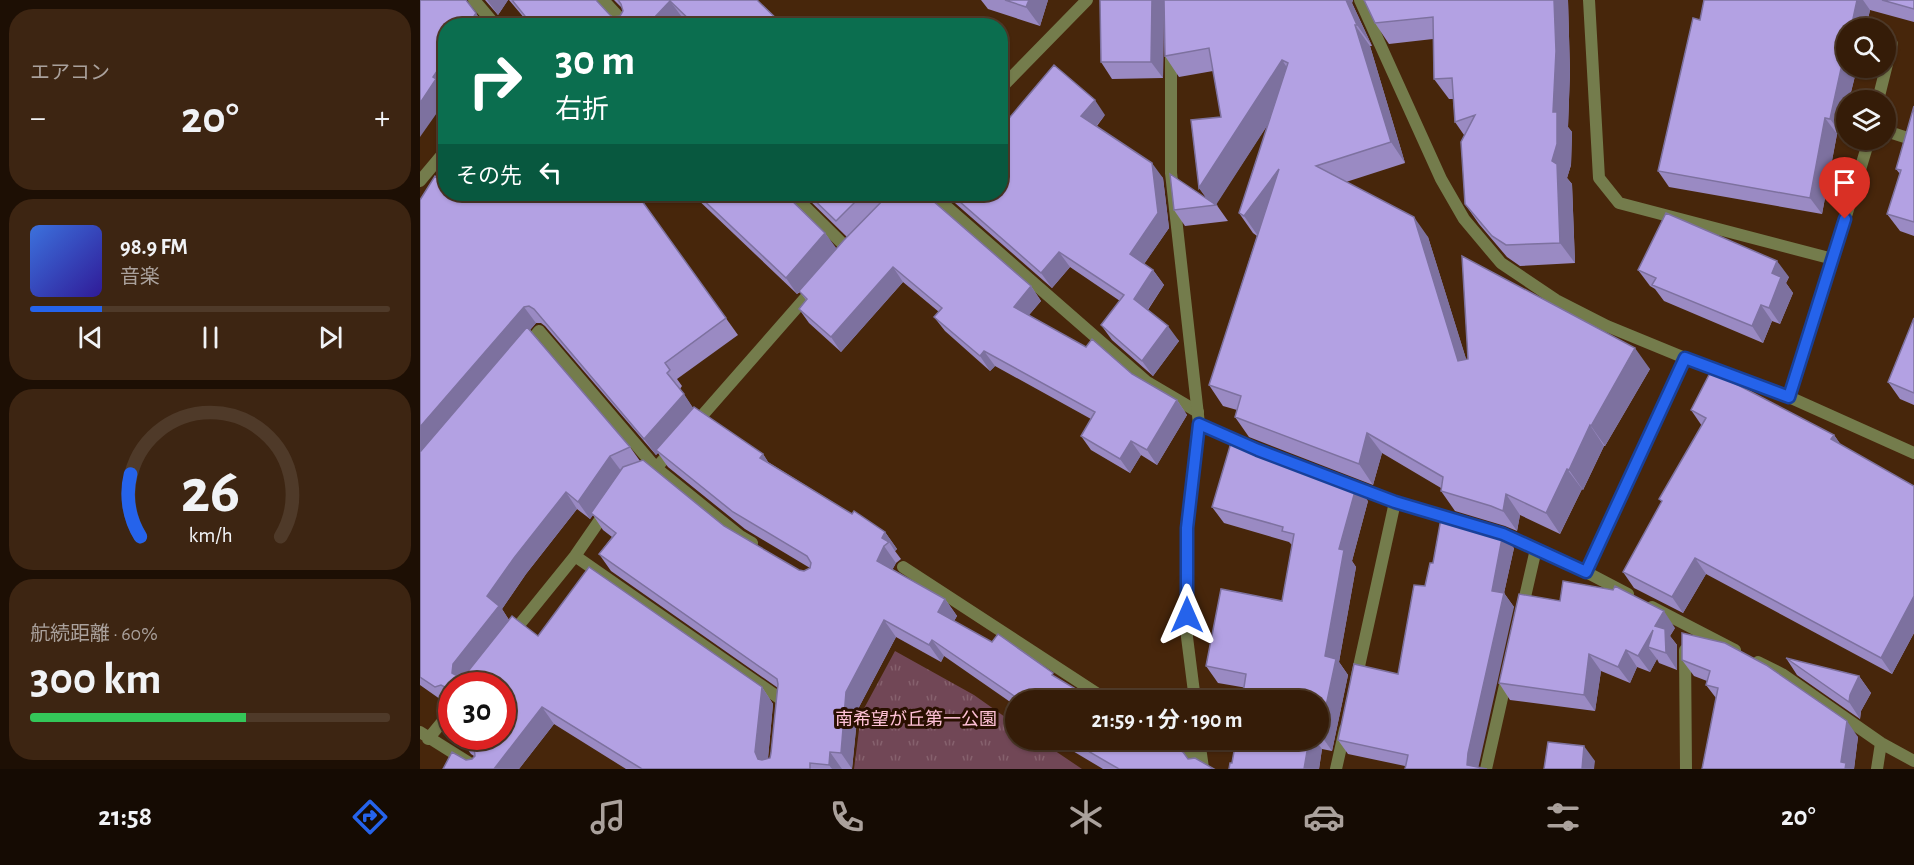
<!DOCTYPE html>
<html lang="ja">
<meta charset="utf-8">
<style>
body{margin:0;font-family:"Alegreya Sans","Noto Sans JP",sans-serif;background:#3d2512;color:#f1f3f6;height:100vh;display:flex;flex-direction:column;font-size:22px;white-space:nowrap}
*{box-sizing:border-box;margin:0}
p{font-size:20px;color:#aaa19c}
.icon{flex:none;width:33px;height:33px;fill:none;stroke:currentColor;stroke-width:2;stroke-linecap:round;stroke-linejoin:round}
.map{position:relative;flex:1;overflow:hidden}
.sheet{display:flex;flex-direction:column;gap:9px;padding:9px;background:#1d0f04;width:420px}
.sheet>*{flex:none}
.hud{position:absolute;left:18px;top:18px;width:570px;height:183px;border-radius:24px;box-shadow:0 2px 4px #0004,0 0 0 2px #4f3a29;background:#0b6e4f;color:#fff;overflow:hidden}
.buttons{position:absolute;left:1416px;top:18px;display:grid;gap:12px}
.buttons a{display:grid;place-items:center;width:60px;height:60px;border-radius:50%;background:#351c08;box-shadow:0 2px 4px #0004,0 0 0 2px #4f3a29;font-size:30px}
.speed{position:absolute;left:18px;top:672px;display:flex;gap:12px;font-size:30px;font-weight:700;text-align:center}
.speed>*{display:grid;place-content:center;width:78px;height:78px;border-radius:50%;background:#351c08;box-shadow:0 2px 4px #0004,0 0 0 2px #4f3a29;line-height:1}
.speed .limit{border:9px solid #d22;background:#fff;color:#111}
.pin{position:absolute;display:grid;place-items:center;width:51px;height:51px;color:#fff;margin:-62px -26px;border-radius:50% 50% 50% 0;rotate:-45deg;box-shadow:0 0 6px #0007}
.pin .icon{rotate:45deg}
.me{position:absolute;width:66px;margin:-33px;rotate:0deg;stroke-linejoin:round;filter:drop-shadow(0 0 4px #0008)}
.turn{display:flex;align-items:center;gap:21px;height:126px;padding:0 18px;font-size:27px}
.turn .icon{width:78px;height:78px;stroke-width:2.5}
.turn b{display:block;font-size:42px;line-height:51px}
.then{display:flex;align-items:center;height:57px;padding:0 18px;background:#0003;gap:12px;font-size:22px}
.big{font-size:45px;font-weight:700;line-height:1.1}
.sheet .widget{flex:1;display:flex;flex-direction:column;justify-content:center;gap:9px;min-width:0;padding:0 21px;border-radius:24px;background:#3d2512}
.sheet .dial{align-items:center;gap:0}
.dial svg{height:156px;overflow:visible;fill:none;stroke:#4f3a29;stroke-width:7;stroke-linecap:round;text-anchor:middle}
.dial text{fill:#f1f3f6;stroke:none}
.song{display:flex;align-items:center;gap:18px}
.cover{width:72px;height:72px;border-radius:9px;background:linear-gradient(135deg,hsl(220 70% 55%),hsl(250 70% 35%))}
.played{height:6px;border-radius:3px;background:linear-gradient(90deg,#2563eb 20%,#4f3a29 20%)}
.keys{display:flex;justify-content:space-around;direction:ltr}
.heat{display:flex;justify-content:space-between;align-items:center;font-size:33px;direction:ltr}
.charge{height:9px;border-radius:4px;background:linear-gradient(90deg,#34c759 60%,#4f3a29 0)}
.trip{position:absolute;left:585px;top:690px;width:324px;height:60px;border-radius:30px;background:#351c08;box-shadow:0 2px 4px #0004,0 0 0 2px #4f3a29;font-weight:700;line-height:60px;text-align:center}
.tabs{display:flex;height:96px;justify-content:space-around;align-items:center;background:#150b03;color:#aaa19c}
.tabs .icon{width:42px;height:42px}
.tabs .on{color:#2563eb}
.tabs b{font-size:27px;color:#f1f3f6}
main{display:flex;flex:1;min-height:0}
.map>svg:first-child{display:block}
</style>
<main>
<section class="sheet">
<div class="widget"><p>エアコン</p>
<div class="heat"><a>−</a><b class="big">20°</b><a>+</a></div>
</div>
<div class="widget">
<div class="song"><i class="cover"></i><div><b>98.9 FM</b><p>音楽</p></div></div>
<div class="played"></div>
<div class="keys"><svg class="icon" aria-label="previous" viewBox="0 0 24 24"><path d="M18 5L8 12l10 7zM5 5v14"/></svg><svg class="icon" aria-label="pause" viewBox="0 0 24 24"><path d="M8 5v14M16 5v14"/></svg><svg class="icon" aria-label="next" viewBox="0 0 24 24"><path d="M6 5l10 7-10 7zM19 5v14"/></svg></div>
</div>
<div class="widget dial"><svg viewBox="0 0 100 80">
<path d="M14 69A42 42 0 1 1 86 69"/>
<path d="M14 69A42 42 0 0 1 9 37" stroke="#2563eb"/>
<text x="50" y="56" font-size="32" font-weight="700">26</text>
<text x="50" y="72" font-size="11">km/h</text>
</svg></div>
<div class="widget"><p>航続距離 · 60%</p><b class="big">300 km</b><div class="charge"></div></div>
</section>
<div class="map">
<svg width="1494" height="769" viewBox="0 0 1494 769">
<defs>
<pattern id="grass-tufts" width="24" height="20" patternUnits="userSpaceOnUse" patternTransform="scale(1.5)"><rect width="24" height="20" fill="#714756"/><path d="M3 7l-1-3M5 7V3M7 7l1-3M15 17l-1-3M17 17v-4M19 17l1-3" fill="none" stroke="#86616d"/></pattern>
</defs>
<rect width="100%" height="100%" fill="#47260b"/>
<path fill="url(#grass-tufts)" d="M475,651l79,44 41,29 1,16h23l43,29h-228l7,-55z"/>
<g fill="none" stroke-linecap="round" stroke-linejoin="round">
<path stroke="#747c4c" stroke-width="12" d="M1466,131l28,9
M512,194l215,188 51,30
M236,468l84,68 12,7
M1102,610l14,-61
M936,680l39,-178
M916,769l9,-40
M1066,769l21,-93"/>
<path stroke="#747c4c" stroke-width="12" d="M54,0l22,26
M183,0l24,26
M940,0l81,179 23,40 37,44 55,37 51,26 78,32 104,39 125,56
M1169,0l10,178 20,25 214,56
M751,49v124l28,251 -12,104v109l8,63
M580,89l87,-89
M1458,100l14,-56
M0,181l26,-31
M372,194l56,55
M105,348l14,-17 117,137
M1369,397l44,-138 36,-119
M779,424l47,21
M273,426l121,-138
M218,474l18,-6 18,-20
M927,484l48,18 60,18
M1069,530l14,4 83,38 42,22
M155,556l207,144 -1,10
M483,567l204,133
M1166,572l99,-214
M1232,607l83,43
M91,635l64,-79 31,-45
M1265,650l1,119
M1338,662l24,12 99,69 33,18
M0,732l59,37
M8,739l24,-29
M747,740l35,22
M779,740l4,28
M1457,769l4,-26"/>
</g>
<path fill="#9a8ac3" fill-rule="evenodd" d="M65,0h23l-10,15z
M89,0h87l14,15 3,2 7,-1 3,-5v-2l-9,-9h143l27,26h-94l-8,-9 -8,9h-143z
M561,0h67l-8,26 -52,-17z
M744,0h189l-1,3 20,43h-2l35,117 -59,19 82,55 38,122 184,10 -45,77h-1l-21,44 -1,-1 -22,45 -40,-19 -3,16 -12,-5 -50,-15 -14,-20v-3l-59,-35 -9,32 -124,-48 -14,-20 2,-7 -14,-4 -14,-21 48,-149 -4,-3 -14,-20 29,-89 -52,80 12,17 -43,5 -11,-16 32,-13 -7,-9 22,-71 -8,-46 -34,6 -14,-21z
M744,0l-1,78 -51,1 -11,-17z
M944,0h204l2,72 -2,55 4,5 -1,33 -4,13 5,6 3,79 -55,3 -13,-9 -28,-33 -14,-20 -1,-69 -9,-13 -2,-23h-4l-15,-20 -1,-40 -44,5 -14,-21z
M1284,0h210v22l-44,-12 -4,18h-20l11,40 -8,32h-3l-4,35 -5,-1 -15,80 -153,-27 -11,-16 42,-151z
M1494,106v130l-14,-5 -13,-17 13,-40 -4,-5z
M685,115l-8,11 66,52 6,50 -25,36 9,6 11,15 -16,25 31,31 -26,35 -41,-36 -11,-15 19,-24 -50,-34 -18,21 -105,-92 -2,-2h55z
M24,183l193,11 101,141 -61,44 5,7 -2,3 13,19 70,46 5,8 84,52 33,18 12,17 -2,2 6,8 -5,4 -4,7 53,29 12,17 -3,5 103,57 37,22h-78v6l-72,-50 -3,6 -45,-25 -38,72 -6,60h-226l-72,-45 -35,45h-76l29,-10 2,-3 -3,-2 -12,-16 43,-2 -50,-50v16l-5,2 -27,-19v-485zM116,323h5l4,3 111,129 2,-2 10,14 77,62 65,39 -6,3 -5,-1 -75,-44 -84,-65 -10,-14 -100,-117zM157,509l13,10 3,-4 10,15 9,7 -13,17 12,17 167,117 -7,65 -1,5h-2l5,-54 -11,-17 -224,-51 -29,-16 -7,-11 24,-35z
M272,194h93l40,39 11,16 11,-12 -44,-43h122l106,92 10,15 -12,14 148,85 10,15 -30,50 -16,-10 -11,18 -39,-23 -10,-14 10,-17 -96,-53 -5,5 -45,-40 -11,-14 5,-5 -36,-30 -62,70 -32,-29 -10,-14 7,-9 -6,-8 -3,2z
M1218,270l151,7 -3,6 7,10 -13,31 -8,-3 -9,22 -99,-42 -9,-12 -5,-3z
M1494,318v87l-14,-6 -12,-17z
M1271,410l143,25 7,10 73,41v147l-22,41 -186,-100 -23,39 -49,-25 -11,-16 39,-70 -3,-3 43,-73z
M948,501l-16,60 4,6 -17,95 9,13 -16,76 -10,-2 -3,20h-90l3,-6 4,-23h82v-40l-100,-17 -12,-17 76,-65 10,-56 -3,-3 -65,-19 -12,-16z
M1094,548l-10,45 10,14 -109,159 -57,-12 -10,-14 60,-66 35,-111z
M1255,628l-5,8 7,9v25l-18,-7 -2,-4 -7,13 -13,-5 -7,16 -29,-12 -6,40 -85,-11 -11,-17z
M1262,633l176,104 -4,32h-152l14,-71 -10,-13 1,-4 -13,-5 -12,-16z
M1366,658l73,18 12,17 -10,18 -1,8 -63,-44z
M635,740h106l27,19 26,10h-111l-47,-28z"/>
<path fill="#7d719f" d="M67,0h21l-10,15z
M609,0h19l-8,26 -14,-19z
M732,0h12l-1,78 -12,-16z
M926,0h7l-1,3 20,43 -15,-21z
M1134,0h14l2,72 -2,55 4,5 -1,33 -4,13 5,6 3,79 -15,-20 -8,-82z
M1437,0h6l7,10 -4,18h-15z
M250,1l12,16 -8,9h-19l-3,-6z
M56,13l9,13h-17z
M229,17l5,9h-12z
M935,25l15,21 35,117 -14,-21z
M1426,46v22h11l-8,32h-3v13l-4,22 -12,-16z
M26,58v42l-26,37v-34l13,-26z
M862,60l14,21 -80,124h-5l-12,-17z
M675,100l10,15 -13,16 -11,-15z
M1405,118l12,16 -15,80 -12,-16z
M732,163l11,15 6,50 -29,42 -10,-16z
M859,169l-21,67 -14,-20z
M994,217l14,20 45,144 -15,-20z
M405,233l12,16 -40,45 -11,-16z
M639,252l11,15 -18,21 -11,-15z
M1357,261l12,16 -3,6 7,10 -13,31 -11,-16 3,-35z
M473,267l10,15 -62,70 -10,-15z
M733,270l11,15 -20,30 -10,-16z
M611,286l10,15 -17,20 -10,-14z
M1341,305l11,16 -9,22 -11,-17z
M104,307l12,16 -116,134v-30z
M748,326l11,15 -26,35 -11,-15z
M1215,348l15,21 -45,77 -14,-20z
M564,351l11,15 -5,5 -10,-15z
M264,394l11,17 -39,39 2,3 -2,2 -12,-16z
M757,400l10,15 -30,50 -10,-15z
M1170,425l14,21 -21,44 -14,-20z
M947,433l15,20 -9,32 -14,-21z
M1414,435l11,16 -14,-12z
M711,441l10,14 -11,18 -10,-14z
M343,454l11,17 -14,-13z
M190,456l12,16 -31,41 2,2 -3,4 -12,-17z
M1147,469l15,20 -22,45 -14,-21z
M937,484l11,17 -16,60 4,6 -17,95 9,13 -16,76 -12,-17 5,-78 14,-107z
M146,492l11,17 -51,65 -24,35 9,14 -46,58 -13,-8 1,-9 34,-68 27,-38z
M1086,494l14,21 -3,16 -14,-20z
M465,532l12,17 -2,2 -6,-9 -7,-4z
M1083,533l11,15 -10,45 10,14 -36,162 -11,-4 1,-12 24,-162z
M464,546l12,17 -8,15 -11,-17z
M1275,558l11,16 -23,39 -11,-16z
M1494,596v37l-22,41 -11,-16z
M525,599l12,17 -7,12 -12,-16z
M1244,611l11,17 -5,8 7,9v25l-11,-17 -11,-27z
M464,620l12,17 -38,72 -6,60 -11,-16 5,-61z
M1233,630l-5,17 9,12 -7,13 -12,-16z
M512,640l12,16 -3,6 -12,-17z
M1206,650l11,17 -7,16 -12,-16z
M1169,654l12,17 -6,40 -11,-16z
M1439,676l12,17 -10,18 -1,8 -11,-17 1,-7z
M342,687l11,17 -6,65 -9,-10 -3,-7z
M122,707l12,17 -35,45h-25z
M1427,721l11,16 -4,32h-9l-4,-7z
M889,740h6l7,9 -3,20h-15z
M1164,746l11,15 -1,8h-12z
M410,752l12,17h-10l-3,-4z"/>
<path fill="#b3a1e3" stroke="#7d719f" stroke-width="1.5" d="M0,0h46l10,13 -8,13h-22v32l-13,19 3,2 -16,24z
M92,0h84l14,15 3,2 7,-1 3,-5 -2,-7 -3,-4h139l27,26h-88l-26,-25 -18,19 -3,-3 -7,9h-109z
M585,0h24l-3,7z
M680,0h52l-1,62h-50z
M744,0h182l11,25h-2l36,117 -75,24 98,51 44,144 10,-2 -6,-103 173,92 -44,78 -1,-1 -21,45 -2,-1 -21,44 -40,-19 -3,17 -12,-5 -50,-15 2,-14 -76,-44 -8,31 -124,-47 6,-21 -32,-11 70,-216 -35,47 -5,-3 49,-150 -6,-3 -83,128 -8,-68 30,-3 -12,-69 -44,8z
M944,0h190l2,51 -3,61h4v32l-5,17 5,3 3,79 -54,2 -14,-9 -27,-32 -4,-62 14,-27 -20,7 -3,-44 -18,1 -1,-62 -58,6z
M1284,0h153l-6,28h-5v18l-16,73 -5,-1 -15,80 -152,-27 35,-153 7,2z
M1462,0h32v9z
M634,65l41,35 -14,16 71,47 6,50 -28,41 23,16 -19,29 34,27 -26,35 -41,-36 23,-30 -65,-43 -18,21 -90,-79h49v-65z
M1494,106v116l-27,-8 14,-44 -5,-1z
M750,174l46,31 -42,5z
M15,176l9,7 2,-2v13h191l89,124 -61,45 5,7 -3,3 17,21 -40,45 -110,-130 -5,-3 -5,1 -104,120v-227z
M277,194h88l40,39 -39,45z
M388,194h55l-27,27z
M469,194h36l106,92 -17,21 72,40 6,-8 40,35 45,26 -30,50 -16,-9 -11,18 -39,-23 14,-24 -111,-61 -4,5 -46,-39 8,-9 -49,-41 -62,70 -32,-28 8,-10 -8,-8 45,-51z
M1246,213l111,48 -5,12 9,4 -12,31 -8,-3 -9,21 -100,-41 4,-7 -18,-8z
M1494,318v75l-26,-11z
M107,327l103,120 -20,9 -32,46 -12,-10 -52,66 -27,38 12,10 -46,58 -1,9 7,4 6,-2 47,-59 26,20 51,-69 173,120 -7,65 3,7 4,1 8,-2 1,-5 7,-69 -1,-5 -178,-125 17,-21 -25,-20 32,-46 20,-7 81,66 75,44 5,1 6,-3 1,-5 -4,-7 -74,-44 -77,-62 38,-43 69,47 -3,4 92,56 2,-3 31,21 -3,6 7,4 -5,4 -7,15 68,38 -7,13 54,30 6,-8 55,39 -1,2 42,25h-74l-88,-60 -3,5 -45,-25 -38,72 -5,61 -11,-1 -1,13 -19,-2v6h-168l-100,-62 -48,62h-51l9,-17 14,8 6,-1 3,-3 -1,-8 -15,-10 1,-2h42v-50h-50v13l-4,-3v-5l-3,-4 -4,-2 -6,2 -15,-10v-225z
M1291,371l123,64 -3,4 83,47v110l-33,62 -186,-100 -23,39 -49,-25 39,-71 -3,-2 47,-81 -15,-8z
M813,436l124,48 -18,65 5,1 -19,106 11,3 -16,75h-2v-34h-76l4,-26 -40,-8 15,-77 61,12 12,-67 -12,-3 1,-4 -71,-20z
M1022,513l48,14 13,6 -11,58 12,2 -36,160 -1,12 20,4h-82l3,-14 -70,-15 16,-76 44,10 16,-89 11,1 5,-23h3z
M1143,581l50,9 2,-4 49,25 -9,15 10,3 1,24 -18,-6 5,-17 -15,26 -12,-6 -8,17 -29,-13 -5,41 -85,-12 20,-89 41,7z
M1262,633l43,10 41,22 81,56 -6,41 5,1 -1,6h-143l16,-81 -12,-3 4,-14 -28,-11z
M1366,658l73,18 -9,19 -1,7z
M649,740h92l22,12 5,7 7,-1 19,11h-95z
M816,740h73l-5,29h-75l1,-6h2z
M1128,742l36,4 -2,23h-38z"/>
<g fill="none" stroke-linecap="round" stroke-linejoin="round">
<defs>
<path id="route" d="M767,615v-87l12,-104 59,26 137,52 108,32 83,38 99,-214 104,39 56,-178"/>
</defs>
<use href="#route" stroke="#184099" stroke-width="15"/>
<use href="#route" stroke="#2563eb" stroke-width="10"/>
</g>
<g text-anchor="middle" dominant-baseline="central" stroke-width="6" stroke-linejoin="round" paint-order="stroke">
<g font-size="18" fill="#ffc1d6" stroke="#291000">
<text x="496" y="720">南希望が丘第一公園</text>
</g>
</g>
</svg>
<div class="buttons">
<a><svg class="icon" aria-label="search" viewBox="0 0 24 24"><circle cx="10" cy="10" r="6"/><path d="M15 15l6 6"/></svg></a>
<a><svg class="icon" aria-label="layers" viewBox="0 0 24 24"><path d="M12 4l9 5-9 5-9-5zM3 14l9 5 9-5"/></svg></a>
</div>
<div class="speed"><div class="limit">30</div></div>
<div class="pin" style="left:1425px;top:219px;background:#d93025"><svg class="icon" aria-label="arrive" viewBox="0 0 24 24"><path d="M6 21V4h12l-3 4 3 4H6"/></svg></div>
<svg class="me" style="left:767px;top:615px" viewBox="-20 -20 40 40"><path d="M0-17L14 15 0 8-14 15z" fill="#2563eb" stroke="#fff" stroke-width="4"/></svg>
<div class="trip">21:59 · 1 分 · 190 m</div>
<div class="hud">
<div class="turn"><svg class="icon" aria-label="right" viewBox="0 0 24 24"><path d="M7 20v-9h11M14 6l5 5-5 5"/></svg><div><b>30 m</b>右折</div></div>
<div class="then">その先<svg class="icon" aria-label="left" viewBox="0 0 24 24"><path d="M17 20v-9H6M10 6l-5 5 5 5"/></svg></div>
</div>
</div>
</main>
<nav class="tabs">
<b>21:58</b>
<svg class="icon on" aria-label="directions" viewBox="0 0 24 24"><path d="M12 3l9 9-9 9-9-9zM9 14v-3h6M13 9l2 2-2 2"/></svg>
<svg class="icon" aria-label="music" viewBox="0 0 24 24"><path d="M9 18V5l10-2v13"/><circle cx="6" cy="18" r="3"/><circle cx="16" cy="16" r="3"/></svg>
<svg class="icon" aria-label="phone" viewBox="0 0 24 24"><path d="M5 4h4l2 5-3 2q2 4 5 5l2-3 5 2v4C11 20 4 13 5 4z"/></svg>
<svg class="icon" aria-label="climate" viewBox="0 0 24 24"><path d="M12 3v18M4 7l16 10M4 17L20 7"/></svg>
<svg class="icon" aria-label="car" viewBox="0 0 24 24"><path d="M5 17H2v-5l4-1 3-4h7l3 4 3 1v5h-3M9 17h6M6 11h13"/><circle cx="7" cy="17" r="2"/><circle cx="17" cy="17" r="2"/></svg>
<svg class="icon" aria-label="filters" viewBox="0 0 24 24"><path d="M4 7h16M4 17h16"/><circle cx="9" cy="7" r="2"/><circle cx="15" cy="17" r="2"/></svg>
<b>20°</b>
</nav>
